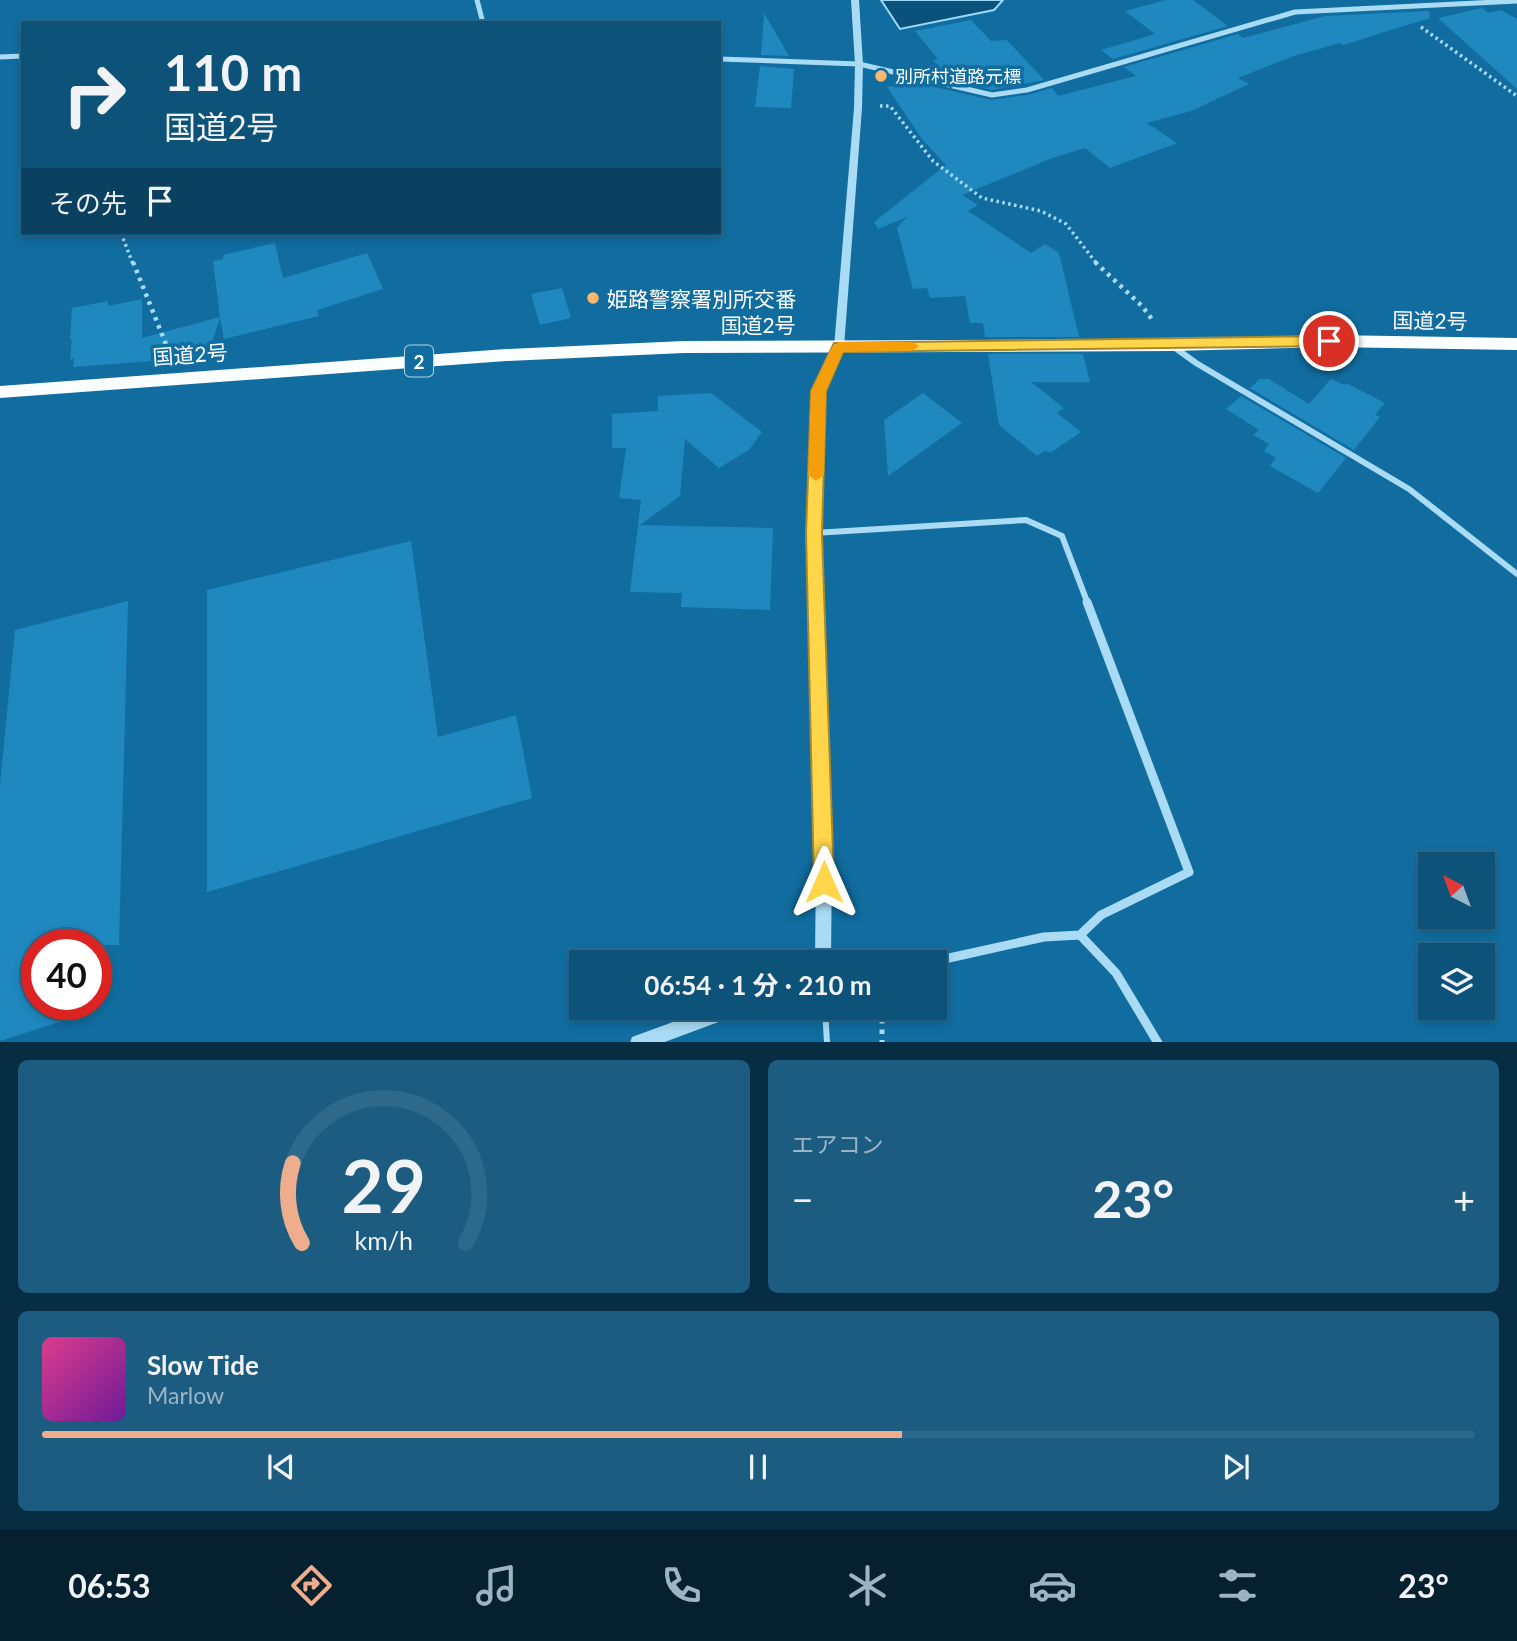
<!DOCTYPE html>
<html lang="ja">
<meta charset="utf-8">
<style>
body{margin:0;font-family:Lato,"Noto Sans JP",sans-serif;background:#1b5c80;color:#f1f3f6;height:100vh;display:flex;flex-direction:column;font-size:26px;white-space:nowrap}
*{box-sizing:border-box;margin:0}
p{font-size:23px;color:#9ab6c6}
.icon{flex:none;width:38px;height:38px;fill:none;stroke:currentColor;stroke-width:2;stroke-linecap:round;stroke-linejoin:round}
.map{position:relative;height:1042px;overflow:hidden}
.details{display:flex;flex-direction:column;gap:18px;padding:18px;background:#072d42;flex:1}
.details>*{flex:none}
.top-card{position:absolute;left:21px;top:21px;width:700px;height:214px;border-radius:0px;box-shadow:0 4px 10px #0003,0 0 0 2px #2d698a;background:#0d5278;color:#f1f3f6;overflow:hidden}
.needle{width:46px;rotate:319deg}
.buttons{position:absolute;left:1418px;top:852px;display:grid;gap:14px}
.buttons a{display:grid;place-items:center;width:77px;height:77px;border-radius:0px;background:#0d5278;box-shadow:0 4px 10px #0003,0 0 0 2px #2d698a;font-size:35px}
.speed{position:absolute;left:21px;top:929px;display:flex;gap:14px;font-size:35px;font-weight:700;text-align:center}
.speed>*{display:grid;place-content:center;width:91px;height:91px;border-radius:50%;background:#0d5278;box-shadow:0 4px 10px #0003,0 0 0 2px #2d698a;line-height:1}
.speed .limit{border:10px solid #d22;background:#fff;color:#111}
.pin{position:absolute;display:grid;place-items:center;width:60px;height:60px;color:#fff;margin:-30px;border:4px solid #fff;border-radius:50%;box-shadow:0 2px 7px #0007}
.me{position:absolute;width:77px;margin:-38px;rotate:0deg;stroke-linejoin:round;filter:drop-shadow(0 0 5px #0008)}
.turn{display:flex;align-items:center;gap:24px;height:147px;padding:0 28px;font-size:32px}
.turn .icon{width:91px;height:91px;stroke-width:2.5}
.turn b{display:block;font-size:49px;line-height:60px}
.then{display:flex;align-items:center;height:66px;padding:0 28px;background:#0003;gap:14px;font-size:26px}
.big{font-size:52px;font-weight:700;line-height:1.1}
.details .widget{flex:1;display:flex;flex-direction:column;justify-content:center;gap:10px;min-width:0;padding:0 24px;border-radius:10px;background:#1b5c80}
.details .dial{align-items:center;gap:0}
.dial svg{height:182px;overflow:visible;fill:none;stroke:#2d698a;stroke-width:7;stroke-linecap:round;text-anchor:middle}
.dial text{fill:#f1f3f6;stroke:none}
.song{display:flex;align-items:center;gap:21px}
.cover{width:84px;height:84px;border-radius:10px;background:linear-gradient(135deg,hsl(330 70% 55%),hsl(280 70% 35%))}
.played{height:7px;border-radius:4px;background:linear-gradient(90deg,#eead8d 60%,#2d698a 60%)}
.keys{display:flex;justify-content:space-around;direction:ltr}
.heat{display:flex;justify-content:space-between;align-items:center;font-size:38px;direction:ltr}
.details .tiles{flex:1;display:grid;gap:18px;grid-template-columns:1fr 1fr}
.widget:last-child{grid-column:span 2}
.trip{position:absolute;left:569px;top:950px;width:378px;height:70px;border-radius:0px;background:#0d5278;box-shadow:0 4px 10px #0003,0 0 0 2px #2d698a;font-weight:700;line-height:70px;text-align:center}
.tabs{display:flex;height:112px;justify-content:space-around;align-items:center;background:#052130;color:#9ab6c6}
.tabs .icon{width:49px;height:49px}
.tabs .on{color:#eead8d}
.tabs b{font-size:32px;color:#f1f3f6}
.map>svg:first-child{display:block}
</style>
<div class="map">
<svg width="1517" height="1043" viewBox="0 0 1517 1043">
<rect width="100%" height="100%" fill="#116da0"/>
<path fill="#0a527c" stroke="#9bd9f8" stroke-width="2" d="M881,0h122l-9,10 -94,19z"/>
<path fill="#1f88bf" d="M1166,0h27l35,26 -115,33 -12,-9 54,-16 -30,-23z
M1482,8l7,5 12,-3 16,9v70l-79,-71z
M1429,11l1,7 -87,27 -4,-2 -48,14 -53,21 11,6 -58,27 -44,12 30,20 -67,25 -25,-20 -30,9 -93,38 16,10 -10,6 63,42 14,-9 14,9 20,84h-94l-2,-14h-13l-5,-27 -35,2 -3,-10 -14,1 -16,-61 10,-11 -29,12 -4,-7 72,-57 -24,-26 -35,-52 26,-5 78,18 37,-5 24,-7 6,8 78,-20 -12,-9 114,-33 5,4 82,-22z
M764,13l25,43 -28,-1z
M971,20l20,21 16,-1 37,40 -52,10 -53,-13 7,-1 -13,-16 5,-1 -23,-28z
M760,66l34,3 -3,39 -36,-1z
M275,243l8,35 84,-25 16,36 -66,21 2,6 -95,23 -4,-21 -13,39 -134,10 1,-9 -4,2 2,-21 -2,1 2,-32 36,-7v5l34,-7v39l78,-21 -7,-56 10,-2v-4z
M562,288l9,30 -31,7 -9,-31z
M988,354h95l7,28h-59l33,26 -7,5 24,19 -31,21 -4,-3 -9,6 -38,-31z
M1260,379h9l40,25 22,-25 13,6 2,-2 39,20 -10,12 5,2 -26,33 -104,-62z
M711,393l51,39 -13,18 -30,18 -34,-29 -5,57 -40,29 133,3 -3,82 -89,-3 1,-14 -52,-1 11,-92 -22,-2 7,-50h-14v-34l46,-3v-15z
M923,393l39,30 -74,53 -4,-56z
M1241,396l105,62 -28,35 -48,-27 6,-8 -12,-7 5,-7 -16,-9 6,-5 -33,-21z
M411,541l27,196 78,-22 16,83 -325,94v-302z
M128,601l-9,344h-82v59h56l1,7 -94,30v-256l15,-155z"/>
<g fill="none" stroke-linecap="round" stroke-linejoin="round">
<path stroke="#a9dbf5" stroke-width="3.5" stroke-dasharray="2.5 3.5" stroke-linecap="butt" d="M1421,27l96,69
M880,106h10l43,55 49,37 59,13 25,13 31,40
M121,233l12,31"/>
<path stroke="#a9dbf5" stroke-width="4.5" stroke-dasharray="3.5 5" stroke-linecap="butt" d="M133,262l38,95
M1095,262l47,44 12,16"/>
<path stroke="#a9dbf5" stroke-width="5" stroke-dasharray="4.5 6" stroke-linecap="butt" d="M882,1019v24"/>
<path stroke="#a9dbf5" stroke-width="6" d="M825,1008l2,35"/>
<path stroke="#a9dbf5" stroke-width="5" d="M477,0l6,23
M0,57l23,-1
M719,59l140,5 133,31 35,-5 268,-78 222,-11"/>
<path stroke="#a9dbf5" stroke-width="6" d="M1174,347l22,16 213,126 108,85
M814,533l212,-13 36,16 26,68"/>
<path stroke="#a9dbf5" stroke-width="9" d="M1080,935l21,-20 88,-43 -102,-270
M931,962l113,-25 36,-2 36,38 42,70"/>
<path fill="#a9dbf5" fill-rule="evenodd" d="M851,0h8l4,64 -1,44 -18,239 -20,44 -4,142 12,325 -1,104h-16l1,-104 -8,-325 4,-142 22,-44 20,-239 1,-44z
M711,1008h31l-2,6 -78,29h-32l2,-6z"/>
<path fill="#fbfeff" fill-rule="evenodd" d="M1329,335l188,3v12l-188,-3 -157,4 -488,2 -178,8 -506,37v-12l506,-37 178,-8 488,-2z"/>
</g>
<path fill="#ffd54a" stroke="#a68a30" stroke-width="2" d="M1329,336l7,5 -7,5 -486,6 -17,39 -4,142 12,349 -3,7 -7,3 -7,-3 -3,-7 -8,-349 5,-142 23,-48z"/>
<path fill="#f59e0b" d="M839,342h73l7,4 -7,5 -69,1 -17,39 -2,84 -8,6 -8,-6 3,-84 21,-44z"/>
<g fill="#ffb66d" stroke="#116da0" stroke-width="2.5">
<circle cx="881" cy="76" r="7"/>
<circle cx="593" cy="298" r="7"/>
</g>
<g text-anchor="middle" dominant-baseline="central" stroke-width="7" stroke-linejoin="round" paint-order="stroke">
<g font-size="18" fill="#fff" stroke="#116da0" text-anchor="start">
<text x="895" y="76">別所村道路元標</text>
</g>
<rect fill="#116da0" stroke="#b8d3e2" stroke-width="2" x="405" y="345.5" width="28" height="31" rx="5"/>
<g font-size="19" font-weight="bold" fill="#fff">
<text x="419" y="361">2</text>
</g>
<g font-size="21" fill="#fff" stroke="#116da0" text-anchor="start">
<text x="607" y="298">姫路警察署別所交番</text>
</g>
<g font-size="21" fill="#fff" stroke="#116da0">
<text transform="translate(1430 320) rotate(1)">国道2号</text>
<text x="758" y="324">国道2号</text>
<text transform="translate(190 354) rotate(-4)">国道2号</text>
</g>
</g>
</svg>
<div class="buttons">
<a><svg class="needle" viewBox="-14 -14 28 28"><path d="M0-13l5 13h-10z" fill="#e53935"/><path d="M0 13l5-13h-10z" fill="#9ab6c6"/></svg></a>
<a><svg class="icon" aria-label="layers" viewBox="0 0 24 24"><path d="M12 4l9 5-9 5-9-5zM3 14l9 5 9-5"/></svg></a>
</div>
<div class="speed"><div class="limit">40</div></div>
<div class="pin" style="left:1329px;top:341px;background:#d93025"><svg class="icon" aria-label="arrive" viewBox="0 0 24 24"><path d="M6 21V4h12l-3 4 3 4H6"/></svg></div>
<svg class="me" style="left:824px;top:882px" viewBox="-20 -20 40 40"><path d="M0-17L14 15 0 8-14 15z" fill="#ffd54a" stroke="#fff" stroke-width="4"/></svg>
<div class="trip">06:54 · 1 分 · 210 m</div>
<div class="top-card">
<div class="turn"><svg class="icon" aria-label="right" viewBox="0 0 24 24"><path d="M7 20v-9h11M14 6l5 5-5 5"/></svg><div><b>110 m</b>国道2号</div></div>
<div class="then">その先<svg class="icon" aria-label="arrive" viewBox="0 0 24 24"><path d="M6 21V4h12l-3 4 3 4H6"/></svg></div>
</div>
</div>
<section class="details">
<div class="tiles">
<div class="widget dial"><svg viewBox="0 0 100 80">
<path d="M14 69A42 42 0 1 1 86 69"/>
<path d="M14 69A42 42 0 0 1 10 34" stroke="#eead8d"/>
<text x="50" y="56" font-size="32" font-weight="700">29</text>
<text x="50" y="72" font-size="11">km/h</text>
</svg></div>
<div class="widget"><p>エアコン</p>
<div class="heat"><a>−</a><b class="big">23°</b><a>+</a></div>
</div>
<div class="widget">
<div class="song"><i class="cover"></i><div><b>Slow Tide</b><p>Marlow</p></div></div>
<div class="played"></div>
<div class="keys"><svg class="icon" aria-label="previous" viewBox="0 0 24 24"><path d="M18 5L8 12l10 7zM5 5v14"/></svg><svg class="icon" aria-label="pause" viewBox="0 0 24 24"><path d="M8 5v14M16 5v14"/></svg><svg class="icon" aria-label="next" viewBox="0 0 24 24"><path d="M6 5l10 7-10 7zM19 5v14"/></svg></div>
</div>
</div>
</section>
<nav class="tabs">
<b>06:53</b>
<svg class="icon on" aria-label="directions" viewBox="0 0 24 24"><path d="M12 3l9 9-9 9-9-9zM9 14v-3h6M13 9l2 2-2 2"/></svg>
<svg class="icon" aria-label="music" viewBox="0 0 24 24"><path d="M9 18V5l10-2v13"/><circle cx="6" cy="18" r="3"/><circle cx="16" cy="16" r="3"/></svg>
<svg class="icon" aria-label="phone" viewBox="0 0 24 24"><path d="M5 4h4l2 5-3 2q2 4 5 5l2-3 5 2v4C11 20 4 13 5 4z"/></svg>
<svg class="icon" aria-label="climate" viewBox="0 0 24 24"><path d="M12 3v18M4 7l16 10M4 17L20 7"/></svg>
<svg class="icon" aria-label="car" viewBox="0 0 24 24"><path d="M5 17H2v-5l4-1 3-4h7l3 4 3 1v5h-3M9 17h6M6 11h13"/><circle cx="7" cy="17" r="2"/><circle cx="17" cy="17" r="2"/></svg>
<svg class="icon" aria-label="filters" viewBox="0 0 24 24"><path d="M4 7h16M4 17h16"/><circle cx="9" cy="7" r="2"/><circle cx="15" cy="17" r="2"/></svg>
<b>23°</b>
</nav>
